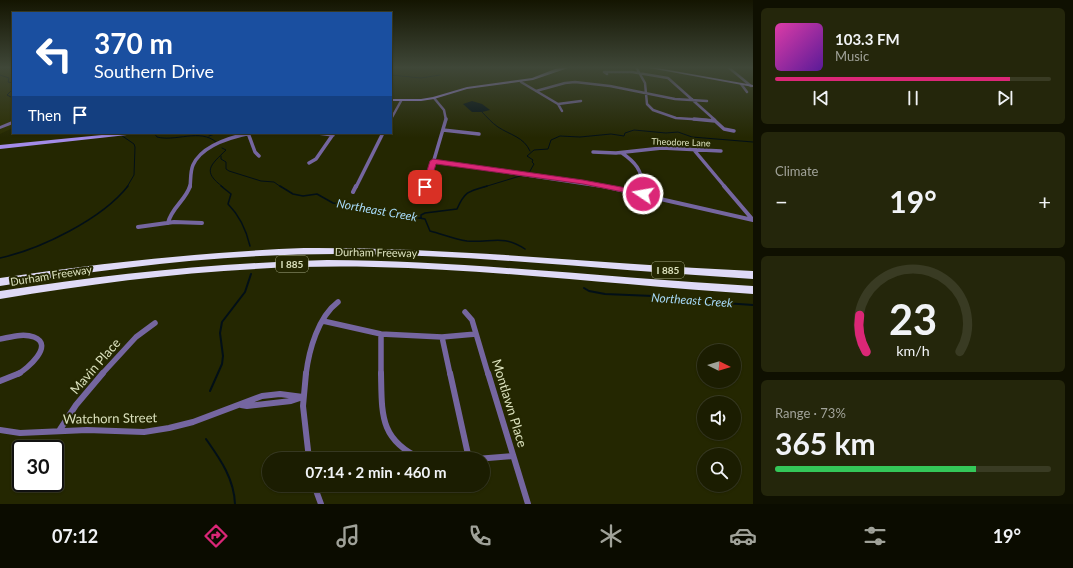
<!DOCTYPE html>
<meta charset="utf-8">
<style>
body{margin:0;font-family:Lato,sans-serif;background:#24260b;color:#f1f3f6;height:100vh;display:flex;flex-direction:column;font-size:15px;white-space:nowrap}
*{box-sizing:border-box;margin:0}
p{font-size:13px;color:#a0a299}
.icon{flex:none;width:22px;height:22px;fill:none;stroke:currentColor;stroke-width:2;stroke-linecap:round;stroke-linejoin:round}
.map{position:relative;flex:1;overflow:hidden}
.drawer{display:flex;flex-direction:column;gap:8px;padding:8px;background:#0f1001;width:320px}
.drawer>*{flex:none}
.guide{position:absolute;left:12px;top:12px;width:380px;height:122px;border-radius:0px;box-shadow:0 1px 3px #0004,0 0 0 1px #393b23;background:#1a4fa0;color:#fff;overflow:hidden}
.needle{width:26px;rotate:95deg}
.controls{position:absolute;left:697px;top:344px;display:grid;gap:8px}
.controls a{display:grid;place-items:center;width:44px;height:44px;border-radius:50%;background:#1b1d01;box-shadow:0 1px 3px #0004,0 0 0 1px #393b23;font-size:20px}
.speed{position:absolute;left:12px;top:440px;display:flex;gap:8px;font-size:20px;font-weight:700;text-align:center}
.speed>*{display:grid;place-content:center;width:52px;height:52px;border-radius:50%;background:#1b1d01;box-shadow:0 1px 3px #0004,0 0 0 1px #393b23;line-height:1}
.speed .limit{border:2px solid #111;border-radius:6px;background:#fff;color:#111}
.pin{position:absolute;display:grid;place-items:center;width:34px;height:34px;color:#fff;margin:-17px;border-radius:8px;box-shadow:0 2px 6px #0006}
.me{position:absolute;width:44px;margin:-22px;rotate:282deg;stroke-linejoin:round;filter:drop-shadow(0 0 3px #0008)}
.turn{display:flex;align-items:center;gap:14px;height:84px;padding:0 16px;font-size:18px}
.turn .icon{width:52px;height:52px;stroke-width:2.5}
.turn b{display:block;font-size:28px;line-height:34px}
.then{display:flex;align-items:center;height:38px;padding:0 16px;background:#0003;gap:8px;font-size:15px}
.big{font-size:30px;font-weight:700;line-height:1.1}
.drawer .tile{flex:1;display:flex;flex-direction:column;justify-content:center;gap:6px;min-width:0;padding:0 14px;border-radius:6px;background:#24260b}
.drawer .dial{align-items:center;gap:0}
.dial svg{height:104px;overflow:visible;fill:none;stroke:#393b23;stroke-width:7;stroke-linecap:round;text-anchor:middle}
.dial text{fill:#f1f3f6;stroke:none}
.song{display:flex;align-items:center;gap:12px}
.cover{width:48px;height:48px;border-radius:6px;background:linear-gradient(135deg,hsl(320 70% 55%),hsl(270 70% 35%))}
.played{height:4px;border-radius:2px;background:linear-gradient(90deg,#db2777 85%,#393b23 85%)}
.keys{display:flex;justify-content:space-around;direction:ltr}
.heat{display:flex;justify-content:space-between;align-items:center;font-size:22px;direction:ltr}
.charge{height:6px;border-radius:3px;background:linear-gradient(90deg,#34c759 73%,#393b23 0)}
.trip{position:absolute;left:262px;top:452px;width:228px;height:40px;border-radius:20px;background:#1b1d01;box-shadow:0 1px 3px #0004,0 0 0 1px #393b23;font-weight:700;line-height:40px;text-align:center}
.dock{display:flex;height:64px;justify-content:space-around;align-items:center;background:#0b0c00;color:#a0a299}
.dock .icon{width:28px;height:28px}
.dock .selected{color:#db2777}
.dock b{font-size:18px;color:#f1f3f6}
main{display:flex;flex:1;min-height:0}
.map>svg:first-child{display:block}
</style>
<main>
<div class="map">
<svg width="753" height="504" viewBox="0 0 753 504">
<rect width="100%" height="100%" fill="#242701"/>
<path fill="#2b2e01" d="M0,67h13v61l-13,6z"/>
<path fill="#020f17" d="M472,101l10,3 8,6 -8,2h-10l-9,-8z"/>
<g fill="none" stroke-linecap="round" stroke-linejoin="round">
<path stroke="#020f17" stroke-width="1" d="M0,75l9,3 -1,4 5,1
M391,75l30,3 19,-3
M13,89l-6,6 6,3
M482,112c5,5 10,11 16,15 12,8 26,10 32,24
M118,133l16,11 1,3 -1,28 -7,12
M154,133l3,4c19,5 43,-9 59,5
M209,136l9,-3
M222,148l4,2c-15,15 -25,21 -3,37
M221,156v3l5,3v7l3,2 32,10 13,1 7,5
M530,171l4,-7 -2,-2 1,-2 -6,-4 7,-6 14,-1 3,-9 9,-4 20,1 31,-3 13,2 1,-3 9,-3 32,3 12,-1 14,5 61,5
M484,187l36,-11"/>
<path stroke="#020f17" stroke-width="1.5" d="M221,186l10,8 -3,10c12,12 18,25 22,42
M280,186l13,8 10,2 14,-2 16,9 92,16 5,12c12,3 24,8 37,10 24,2 36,-7 58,8
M421,218v-3l4,-2 32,-4c8,-18 12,-18 30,-23
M0,258c41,-9 102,-39 128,-72"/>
<path stroke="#020f17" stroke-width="2" d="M584,288l5,3 16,3 48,2 15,3 85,6
M210,391l12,-27 1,-8 -3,-23 2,-11 23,-30 6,-18
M206,439c14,20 28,39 29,65"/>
<path stroke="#7566a0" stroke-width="2.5" d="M636,67l9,16 2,21 6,6 23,8 31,2
M728,67l23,19
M607,74l-3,-2h28l36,6 47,42
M521,82l37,22 4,7
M741,84l6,8
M536,91l29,-8 10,-1 35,4 65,13 32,2
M434,98l10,12 2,10
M558,104l23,-3
M391,119l10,-18"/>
<path stroke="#7566a0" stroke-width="3.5" d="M694,119l21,2
M713,119l11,10 10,2
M443,130l36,4
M248,133l7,19 4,4
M318,133l15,2
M694,150l31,37
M593,152l23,1 46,-5 59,3
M622,153c13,9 20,17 21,34
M433,161l174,26
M309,163l7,-4 18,-26
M190,187c1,-7 0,-15 3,-22 9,-20 38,-28 58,-32
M356,187l27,-54
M426,187l20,-68"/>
<path stroke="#7566a0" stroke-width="4" d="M603,186l150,34
M643,186v7
M724,186l29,34
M353,192l3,-6
M422,199l4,-13
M168,223c3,-15 18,-23 22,-37
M138,227l36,-5 28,1"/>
<path stroke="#7566a0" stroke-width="5.5" d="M465,312l7,8 16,54
M323,321l58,13 61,3 34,-3
M442,337l8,37
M0,339c11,-2 23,-6 34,-2 21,8 -7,32 -16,37
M102,374l34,-37 19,-14
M306,374c3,-24 12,-57 32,-72
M381,374v-40"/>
<path stroke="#7566a0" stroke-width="6" d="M306,373l-3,33 6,53
M381,373c1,41 -2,67 41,86
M450,373l19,86
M488,373l40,131
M0,381l20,-8
M241,405l6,1 44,-5 12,-4
M0,430l20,3 67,-3 57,2 25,-4 24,-6 69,-26 18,-2 23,3
M59,431l17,-26 27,-32
M476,459l37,-3
M314,485l7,19"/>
<path fill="#7566a0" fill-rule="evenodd" d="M12,121h1v3l-13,5v-3z"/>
<path fill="#a38be8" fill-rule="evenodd" d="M564,67h7l-38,13 -66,9 -33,10 -13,2h-30v-2h30l12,-2 34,-10 65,-9 23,-9z
M644,67h8l101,18v2z
M122,133h16l-2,1 -136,15v-4z"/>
<path fill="#dfdaf7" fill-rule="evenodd" d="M304,248c150,-1 299,16 449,23v8c-135,-8 -270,-24 -405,-25 -117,-1 -233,13 -348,32v-8c101,-15 202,-26 304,-30z
M327,260c143,1 284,18 426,26v8c-126,-8 -252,-24 -379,-27 -126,-3 -250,11 -374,32v-8c109,-17 217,-28 327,-31z"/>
</g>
<linearGradient id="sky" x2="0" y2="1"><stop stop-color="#141501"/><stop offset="0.49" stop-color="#3f4738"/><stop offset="1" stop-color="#3f4738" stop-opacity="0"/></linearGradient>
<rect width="753" height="138" fill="url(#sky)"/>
<path fill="#db2777" stroke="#8e194d" d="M433,159l150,21 60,11 4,3 -4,2 -60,-12 -147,-20 -7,23 -1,2h-5l-1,-2 8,-26z"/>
<g text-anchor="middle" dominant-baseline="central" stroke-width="4" stroke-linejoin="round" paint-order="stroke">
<g font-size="9" fill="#dbe1bd" stroke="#242701">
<text transform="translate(681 142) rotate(2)">Theodore Lane</text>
</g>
<g fill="#242701" stroke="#a4a985" stroke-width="1">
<rect x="276" y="256" width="32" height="16" rx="3"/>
<rect x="652" y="262" width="32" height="16" rx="3"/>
</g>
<g font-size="10" font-weight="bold" fill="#dbe1bd">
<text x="292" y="264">I 885</text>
<text x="668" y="270">I 885</text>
</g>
<g font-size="11" fill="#dbe1bd" stroke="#242701">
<text transform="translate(376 252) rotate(1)">Durham Freeway</text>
<text transform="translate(51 275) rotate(-9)">Durham Freeway</text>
</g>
<g font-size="12" font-style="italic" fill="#a7daf8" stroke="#242701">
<text transform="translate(377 210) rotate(10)">Northeast Creek</text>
<text transform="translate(692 300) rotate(4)">Northeast Creek</text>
</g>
<g font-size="13" fill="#dbe1bd" stroke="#242701">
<text transform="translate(95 366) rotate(-49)">Mavin Place</text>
<text transform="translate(510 403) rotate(73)">Montlawn Place</text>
<text transform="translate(110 418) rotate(-1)">Watchorn Street</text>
</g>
</g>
</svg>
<div class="controls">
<a><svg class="needle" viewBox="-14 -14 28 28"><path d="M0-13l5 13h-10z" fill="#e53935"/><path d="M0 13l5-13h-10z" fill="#a0a299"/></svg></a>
<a><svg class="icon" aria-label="sound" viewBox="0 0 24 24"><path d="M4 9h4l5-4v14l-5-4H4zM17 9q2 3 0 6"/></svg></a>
<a><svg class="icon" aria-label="search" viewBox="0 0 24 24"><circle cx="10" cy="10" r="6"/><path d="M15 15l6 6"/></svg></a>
</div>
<div class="speed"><div class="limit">30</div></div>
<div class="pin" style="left:425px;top:187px;background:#d93025"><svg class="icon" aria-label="arrive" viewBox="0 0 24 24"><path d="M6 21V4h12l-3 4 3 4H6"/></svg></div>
<svg class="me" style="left:643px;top:194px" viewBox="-20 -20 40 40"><circle r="17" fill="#db2777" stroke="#fff" stroke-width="3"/><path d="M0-11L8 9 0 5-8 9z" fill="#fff"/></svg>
<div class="trip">07:14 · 2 min · 460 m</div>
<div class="guide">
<div class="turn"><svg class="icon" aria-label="left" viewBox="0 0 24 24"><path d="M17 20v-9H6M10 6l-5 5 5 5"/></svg><div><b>370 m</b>Southern Drive</div></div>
<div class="then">Then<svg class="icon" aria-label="arrive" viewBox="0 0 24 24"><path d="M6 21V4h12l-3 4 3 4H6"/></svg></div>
</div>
</div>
<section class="drawer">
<div class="tile">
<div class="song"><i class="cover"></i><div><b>103.3 FM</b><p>Music</p></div></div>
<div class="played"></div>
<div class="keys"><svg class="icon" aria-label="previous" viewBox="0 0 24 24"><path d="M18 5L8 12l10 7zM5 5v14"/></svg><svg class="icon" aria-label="pause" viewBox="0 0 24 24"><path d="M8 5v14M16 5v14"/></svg><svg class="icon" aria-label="next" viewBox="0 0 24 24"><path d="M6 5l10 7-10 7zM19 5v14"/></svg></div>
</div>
<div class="tile"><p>Climate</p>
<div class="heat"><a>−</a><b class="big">19°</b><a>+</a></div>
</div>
<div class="tile dial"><svg viewBox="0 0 100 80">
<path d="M14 69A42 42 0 1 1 86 69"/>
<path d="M14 69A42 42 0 0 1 9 41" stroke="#db2777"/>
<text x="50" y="56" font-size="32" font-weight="700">23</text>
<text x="50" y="72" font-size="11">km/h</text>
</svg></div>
<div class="tile"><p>Range · 73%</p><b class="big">365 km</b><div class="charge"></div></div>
</section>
</main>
<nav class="dock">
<b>07:12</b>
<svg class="icon selected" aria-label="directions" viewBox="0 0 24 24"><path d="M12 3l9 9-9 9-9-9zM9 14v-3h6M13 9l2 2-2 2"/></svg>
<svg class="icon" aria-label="music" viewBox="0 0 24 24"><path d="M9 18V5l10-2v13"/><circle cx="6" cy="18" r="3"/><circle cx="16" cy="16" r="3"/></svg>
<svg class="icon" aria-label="phone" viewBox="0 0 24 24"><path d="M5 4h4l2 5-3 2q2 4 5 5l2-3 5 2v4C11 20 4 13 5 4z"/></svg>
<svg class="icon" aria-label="climate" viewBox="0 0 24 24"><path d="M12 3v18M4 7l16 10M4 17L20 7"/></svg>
<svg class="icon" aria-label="car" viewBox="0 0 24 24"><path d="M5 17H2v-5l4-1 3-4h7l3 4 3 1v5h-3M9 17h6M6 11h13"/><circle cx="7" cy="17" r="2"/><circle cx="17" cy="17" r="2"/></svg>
<svg class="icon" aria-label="filters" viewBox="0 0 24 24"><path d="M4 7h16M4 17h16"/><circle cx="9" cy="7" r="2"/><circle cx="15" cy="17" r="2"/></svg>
<b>19°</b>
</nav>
